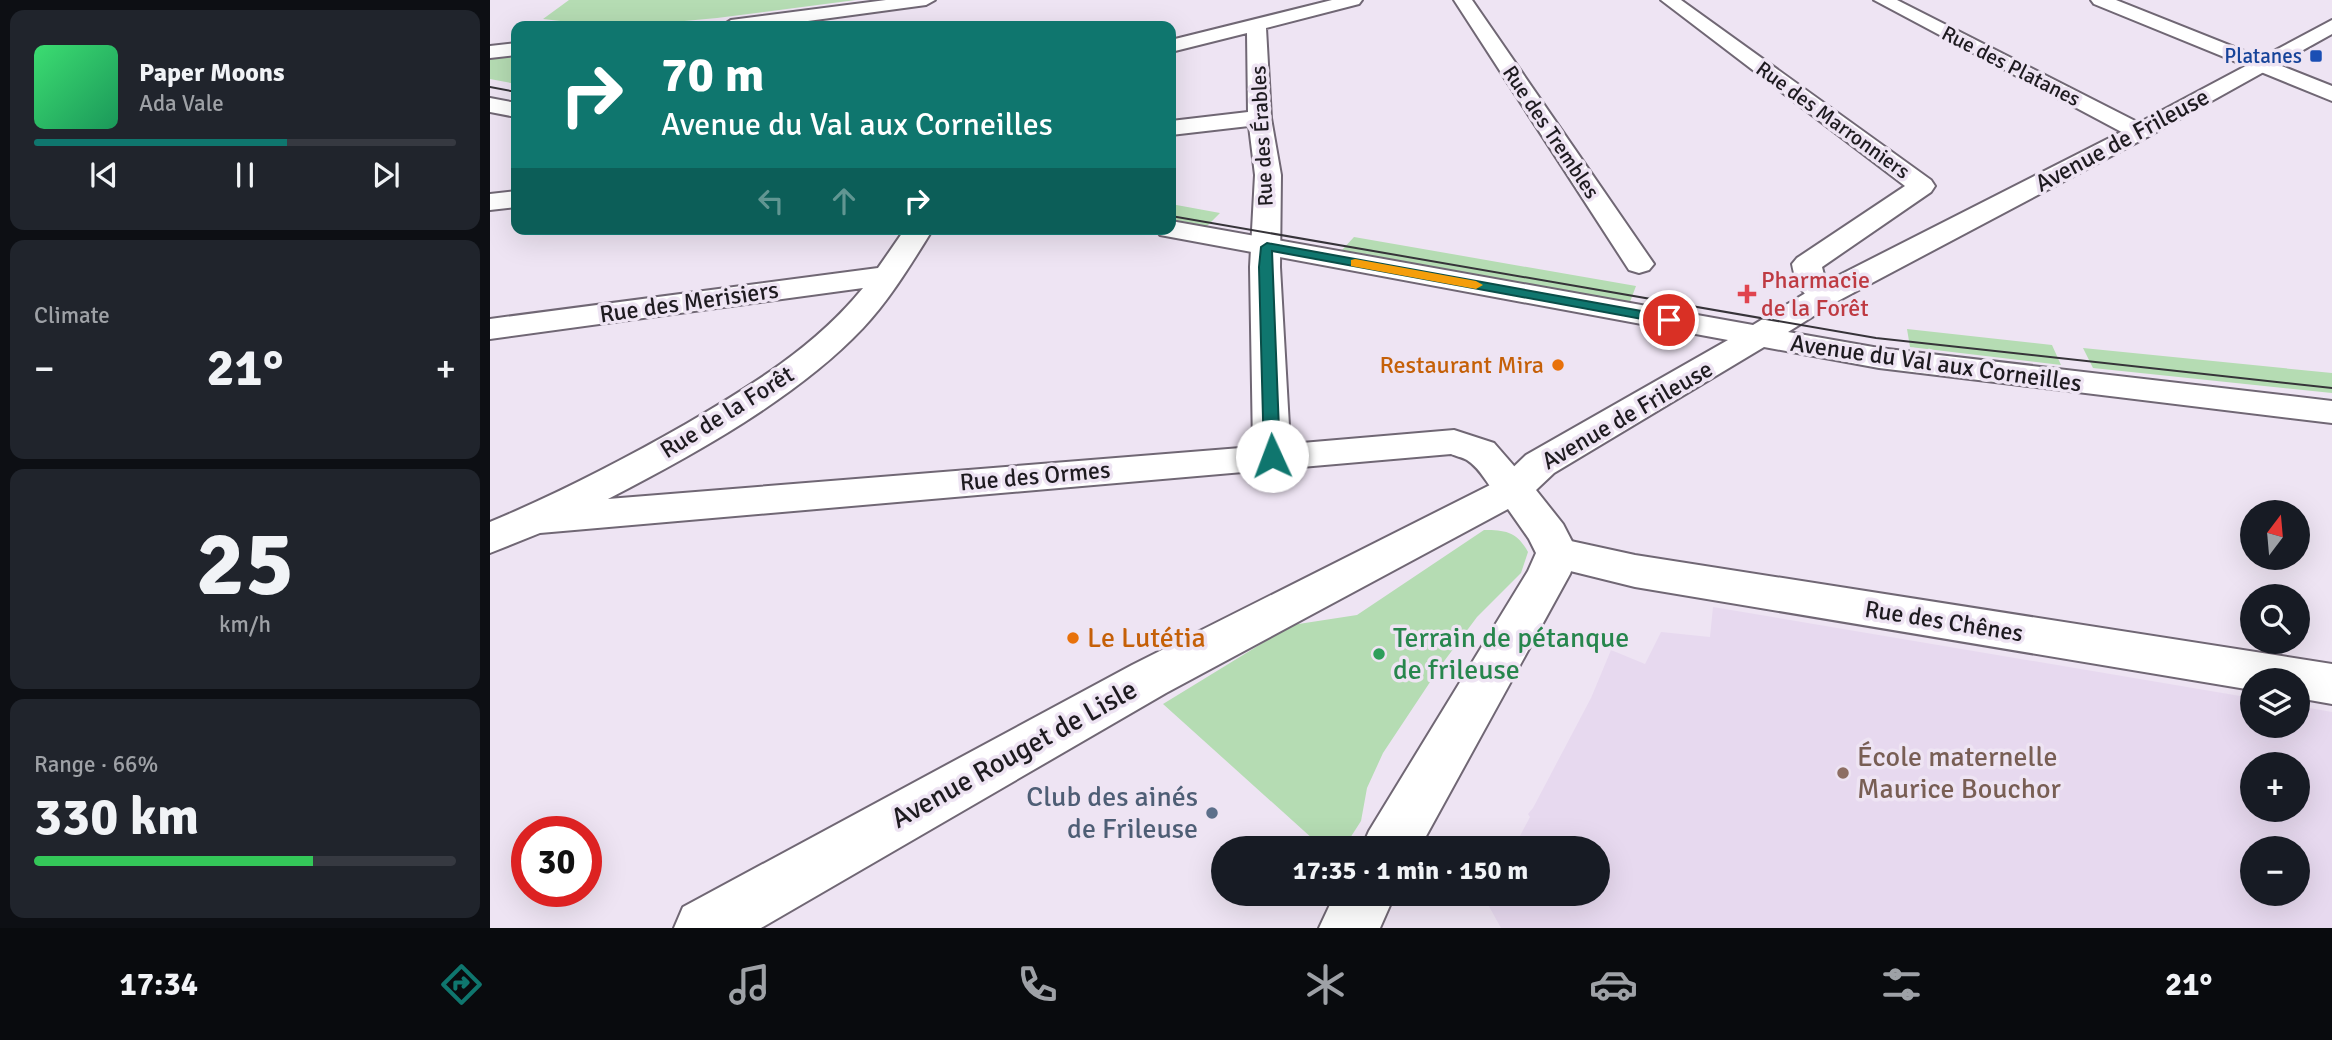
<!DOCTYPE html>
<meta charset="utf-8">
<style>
body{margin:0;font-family:Signika,sans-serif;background:#20242c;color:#f1f3f6;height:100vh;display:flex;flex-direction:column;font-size:26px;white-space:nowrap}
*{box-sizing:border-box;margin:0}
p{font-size:23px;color:#9ea1a6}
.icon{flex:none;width:38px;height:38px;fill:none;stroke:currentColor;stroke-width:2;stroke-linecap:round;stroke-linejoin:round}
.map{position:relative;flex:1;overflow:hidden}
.details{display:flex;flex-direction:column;gap:10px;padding:10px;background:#0d0f14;width:490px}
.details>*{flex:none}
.banner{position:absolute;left:21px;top:21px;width:665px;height:214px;border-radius:14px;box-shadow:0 7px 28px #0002;background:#0f766e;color:#fff;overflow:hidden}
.needle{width:46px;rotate:16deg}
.tools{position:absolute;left:1750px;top:500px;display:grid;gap:14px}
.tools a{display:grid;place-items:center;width:70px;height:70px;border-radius:50%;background:#171b24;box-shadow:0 7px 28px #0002;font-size:35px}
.speed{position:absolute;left:21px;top:816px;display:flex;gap:14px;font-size:35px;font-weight:700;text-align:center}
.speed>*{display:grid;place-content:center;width:91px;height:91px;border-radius:50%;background:#171b24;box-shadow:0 7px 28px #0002;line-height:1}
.speed .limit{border:10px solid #d22;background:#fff;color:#111}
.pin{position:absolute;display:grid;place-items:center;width:60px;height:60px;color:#fff;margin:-30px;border:4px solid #fff;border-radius:50%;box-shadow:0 2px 7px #0007}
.me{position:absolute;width:77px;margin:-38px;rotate:358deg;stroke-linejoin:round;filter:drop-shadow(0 0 5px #0008)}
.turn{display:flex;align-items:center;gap:24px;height:147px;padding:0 35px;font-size:32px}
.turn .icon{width:91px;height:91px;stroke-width:2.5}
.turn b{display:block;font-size:49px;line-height:60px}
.lanes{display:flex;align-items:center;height:66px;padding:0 35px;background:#0003;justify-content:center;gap:35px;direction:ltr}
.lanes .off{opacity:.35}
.big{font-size:52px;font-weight:700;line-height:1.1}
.details .widget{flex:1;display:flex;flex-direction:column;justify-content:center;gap:10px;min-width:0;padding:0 24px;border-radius:14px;background:#20242c}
.details .dial{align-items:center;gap:0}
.dial b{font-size:91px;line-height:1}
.song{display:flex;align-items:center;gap:21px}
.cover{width:84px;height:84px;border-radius:10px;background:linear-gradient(135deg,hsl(140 70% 55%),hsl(150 70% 35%))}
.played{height:7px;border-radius:4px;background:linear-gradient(90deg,#0f766e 60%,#363941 60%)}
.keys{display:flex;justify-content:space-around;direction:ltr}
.heat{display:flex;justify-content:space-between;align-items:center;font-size:38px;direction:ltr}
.charge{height:10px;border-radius:5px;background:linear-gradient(90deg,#34c759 66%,#363941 0)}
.trip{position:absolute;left:721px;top:836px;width:399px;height:70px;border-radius:35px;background:#171b24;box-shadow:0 7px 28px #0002;font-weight:700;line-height:70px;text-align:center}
.tab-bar{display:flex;height:112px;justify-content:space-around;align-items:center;background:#090b0e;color:#9ea1a6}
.tab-bar .icon{width:49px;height:49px}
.tab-bar .active{color:#0f766e}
.tab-bar b{font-size:32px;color:#f1f3f6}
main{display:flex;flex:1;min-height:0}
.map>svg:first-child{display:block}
</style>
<main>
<section class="details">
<div class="widget">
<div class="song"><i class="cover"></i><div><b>Paper Moons</b><p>Ada Vale</p></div></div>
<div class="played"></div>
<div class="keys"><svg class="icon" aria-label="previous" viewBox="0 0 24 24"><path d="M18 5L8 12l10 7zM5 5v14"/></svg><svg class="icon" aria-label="pause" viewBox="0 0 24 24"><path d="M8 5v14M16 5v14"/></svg><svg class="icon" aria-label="next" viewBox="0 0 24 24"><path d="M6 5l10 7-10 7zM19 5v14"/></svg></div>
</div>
<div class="widget"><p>Climate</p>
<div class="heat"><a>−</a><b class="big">21°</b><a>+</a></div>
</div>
<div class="widget dial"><b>25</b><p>km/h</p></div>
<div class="widget"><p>Range · 66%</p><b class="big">330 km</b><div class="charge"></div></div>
</section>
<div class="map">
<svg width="1842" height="928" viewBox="0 0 1842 928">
<rect width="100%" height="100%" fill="#eee4f3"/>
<path fill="#e7d9ef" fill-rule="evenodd" d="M1223,607l539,91v28h46v-20l34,6v216h-831l-15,-27 3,-7h109v-45h-85l17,-32 -2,-3 5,-6 58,-110 20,-48 34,14 16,-32 49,5zM1762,765h46v45h-46zM1762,849h46v45h-46z"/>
<path fill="#b5dcb3" d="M79,0h287l-139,18 -87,8h-26l-61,-7z
M26,57v27l-26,-5v-20z
M681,204l49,9 -13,13 -36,-7z
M864,237l282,49 -6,16 -288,-52z
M1417,329l145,16 9,20 -151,-18z
M1593,348l249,25v20l-239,-25z
M994,530c22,0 33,2 44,22l-7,21 -44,44 -35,47 -59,89 -16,35 -6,33 -18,28h-19l-161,-145 129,-79 65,-10z"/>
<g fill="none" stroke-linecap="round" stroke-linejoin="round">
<defs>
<path id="minor" d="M842,0h30l-3,4 -93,24 5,90 10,57 -1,92 10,177 164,-14 40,13 40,46 -6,9c-39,11 -36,-22 -61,-38 -5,-3 -12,-4 -16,-6l-911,79 -50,20v-31c67,-28 133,-62 196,-98 65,-38 129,-77 177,-136l-373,51v-20l388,-51 27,-39h28c-22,35 -42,69 -70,99 -66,70 -170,127 -255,171l645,-52 -3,-180 5,-92 -6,-49 -78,9v-14l77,-9 -1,-79 -76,19v-12z
M964,0h18l182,264 -5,6 -10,3 -10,-3z
M1171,0h20l250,180 4,6 -4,6 -109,75 3,12 15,16 -4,7c-27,6 -40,-14 -44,-38l5,-6 108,-72z
M1384,0h23l250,127 4,5 -4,5h-16z
M1601,0h25l216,86v15l-238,-97z
M26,191v16l-26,3v-16z
M1067,538l78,17 697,109v40l-34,-6v-17h-46v9l-617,-103 -93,-23 -6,-11 6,-11z"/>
<path id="tertiary" d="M1842,20v14l-185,103 -311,165 -48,30 91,16 453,53v22l-453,-55 -115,-21 -210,126 -18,17 27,34 15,29 -8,21 -151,275h-58l8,-18 159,-260 8,-18 -7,-14 -21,-30 -342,184 -405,235h-87l9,-21 449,-242 368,-185 26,-25 202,-115 -568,-105 -4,-6h15v-8l582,104 61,-37 317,-161z
M0,98l26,5v14l-26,-5z
M845,894h60l-15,34h-61z"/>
<path id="secondary" d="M396,0h49l-9,5 -155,21h-49l9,-6z
M26,43v12l-26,3v-12z"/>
</defs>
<use href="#minor" stroke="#706774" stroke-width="4"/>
<use href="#tertiary" stroke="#706774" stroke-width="4"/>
<use href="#secondary" stroke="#706774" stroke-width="4"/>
<use href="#minor" fill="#fff" fill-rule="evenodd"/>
<use href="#tertiary" fill="#fff" fill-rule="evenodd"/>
<use href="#secondary" fill="#fff" fill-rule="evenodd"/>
<path stroke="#363339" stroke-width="2" d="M0,87l26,5
M681,216l705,122 456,50"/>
</g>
<path fill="#0f766e" stroke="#0a4d48" stroke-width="2" d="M777,243l402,73 6,4 -6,4 -397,-73 8,205 -8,5 -8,-5 -5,-189 2,-20z"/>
<path fill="#f59e0b" d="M865,259l121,22 7,4 -7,4 -125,-23v-6z"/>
<rect fill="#1a4fb4" stroke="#eee4f3" stroke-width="2.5" x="1819" y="49" width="14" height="14" rx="3.5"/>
<path fill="#e0444e" stroke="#eee4f3" stroke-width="2.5" d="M1253.5 283.5h7v7h7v7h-7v7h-7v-7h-7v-7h7z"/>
<g fill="#e8710a" stroke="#eee4f3" stroke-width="2.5">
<circle cx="1068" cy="365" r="7"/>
<circle cx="583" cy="638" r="7"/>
</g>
<circle fill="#2e9e5b" stroke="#eee4f3" stroke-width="2.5" cx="889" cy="654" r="7"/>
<circle fill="#8d6e63" stroke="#eee4f3" stroke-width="2.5" cx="1353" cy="773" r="7"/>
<circle fill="#5c6f8a" stroke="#eee4f3" stroke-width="2.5" cx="722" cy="813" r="7"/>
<g text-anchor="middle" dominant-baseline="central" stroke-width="7" stroke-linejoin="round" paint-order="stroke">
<g font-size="21" fill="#164399" stroke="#eee4f3" text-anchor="end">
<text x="1812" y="56">Platanes</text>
</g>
<g font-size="21" fill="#1e1b20" stroke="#eee4f3">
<text transform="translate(1521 66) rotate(27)">Rue des Platanes</text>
<text transform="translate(1343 120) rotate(36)">Rue des Marronniers</text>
<text transform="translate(1061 132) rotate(56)">Rue des Trembles</text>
<text transform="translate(772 136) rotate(-93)">Rue des Érables</text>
</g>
<g font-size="24" fill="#1e1b20" stroke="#eee4f3">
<text transform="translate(1632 140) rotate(-28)">Avenue de Frileuse</text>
<text transform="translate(199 302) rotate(-8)">Rue des Merisiers</text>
<text transform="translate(1446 363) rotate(8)">Avenue du Val aux Corneilles</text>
<text transform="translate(237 412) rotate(-32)">Rue de la Forêt</text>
<text transform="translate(1137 415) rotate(-30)">Avenue de Frileuse</text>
<text transform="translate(545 476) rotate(-5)">Rue des Ormes</text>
<text transform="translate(1454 621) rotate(9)">Rue des Chênes</text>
</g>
<g font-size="24" fill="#be3a42" stroke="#eee4f3" text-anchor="start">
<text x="1271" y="280">Pharmacie<tspan x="1271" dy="28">de la Forêt</tspan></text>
</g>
<g font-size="24" fill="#c56008" stroke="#eee4f3" text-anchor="end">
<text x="1054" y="365">Restaurant Mira</text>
</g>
<g font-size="28" fill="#c56008" stroke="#eee4f3" text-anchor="start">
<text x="597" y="638">Le Lutétia</text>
</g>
<g font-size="28" fill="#27864d" stroke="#eee4f3" text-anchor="start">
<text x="903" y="638">Terrain de pétanque<tspan x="903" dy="32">de frileuse</tspan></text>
</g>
<g font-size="28" fill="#1e1b20" stroke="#eee4f3">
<text transform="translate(524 754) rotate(-29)">Avenue Rouget de Lisle</text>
</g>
<g font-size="28" fill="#785e54" stroke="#eee4f3" text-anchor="start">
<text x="1367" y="757">École maternelle<tspan x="1367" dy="32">Maurice Bouchor</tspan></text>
</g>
<g font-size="28" fill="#4e5e75" stroke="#eee4f3" text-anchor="end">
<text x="708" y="797">Club des ainés<tspan x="708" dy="32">de Frileuse</tspan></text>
</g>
</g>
</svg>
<div class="tools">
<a><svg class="needle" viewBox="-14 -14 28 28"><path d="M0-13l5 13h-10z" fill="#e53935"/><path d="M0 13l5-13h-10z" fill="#9ea1a6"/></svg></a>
<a><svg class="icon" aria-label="search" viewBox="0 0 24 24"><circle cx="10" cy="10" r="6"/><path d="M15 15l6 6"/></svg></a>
<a><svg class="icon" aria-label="layers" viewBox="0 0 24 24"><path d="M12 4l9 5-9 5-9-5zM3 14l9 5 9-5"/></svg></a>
<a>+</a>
<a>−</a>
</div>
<div class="speed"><div class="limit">30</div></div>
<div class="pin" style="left:1179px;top:320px;background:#d93025"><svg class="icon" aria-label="arrive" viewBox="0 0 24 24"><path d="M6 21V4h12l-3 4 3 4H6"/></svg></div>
<svg class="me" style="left:782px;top:456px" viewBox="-20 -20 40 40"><circle r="19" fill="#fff"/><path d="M0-13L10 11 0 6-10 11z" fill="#0f766e"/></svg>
<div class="trip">17:35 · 1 min · 150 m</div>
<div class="banner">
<div class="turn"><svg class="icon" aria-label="right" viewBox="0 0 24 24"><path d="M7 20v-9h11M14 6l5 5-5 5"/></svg><div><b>70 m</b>Avenue du Val aux Corneilles</div></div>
<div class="lanes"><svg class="icon off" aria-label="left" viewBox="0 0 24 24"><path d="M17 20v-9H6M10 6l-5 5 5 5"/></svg><svg class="icon off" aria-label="ahead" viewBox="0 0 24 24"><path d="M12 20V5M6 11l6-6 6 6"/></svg><svg class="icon" aria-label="right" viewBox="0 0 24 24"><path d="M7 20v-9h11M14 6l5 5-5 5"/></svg></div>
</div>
</div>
</main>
<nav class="tab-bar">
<b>17:34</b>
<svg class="icon active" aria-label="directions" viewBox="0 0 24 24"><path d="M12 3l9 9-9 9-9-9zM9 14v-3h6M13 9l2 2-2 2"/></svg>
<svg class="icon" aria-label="music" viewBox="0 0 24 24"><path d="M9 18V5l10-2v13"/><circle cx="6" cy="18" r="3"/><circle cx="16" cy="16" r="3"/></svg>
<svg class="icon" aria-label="phone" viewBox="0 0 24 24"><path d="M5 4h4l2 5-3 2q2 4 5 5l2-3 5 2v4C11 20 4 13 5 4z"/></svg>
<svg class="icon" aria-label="climate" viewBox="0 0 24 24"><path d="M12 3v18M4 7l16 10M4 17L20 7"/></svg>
<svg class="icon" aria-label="car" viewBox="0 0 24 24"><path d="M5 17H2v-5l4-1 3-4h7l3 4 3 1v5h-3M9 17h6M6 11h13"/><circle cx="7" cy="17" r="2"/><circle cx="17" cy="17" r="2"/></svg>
<svg class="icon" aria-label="filters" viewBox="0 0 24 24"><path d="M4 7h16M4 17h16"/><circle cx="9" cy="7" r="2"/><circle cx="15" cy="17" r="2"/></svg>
<b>21°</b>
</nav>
